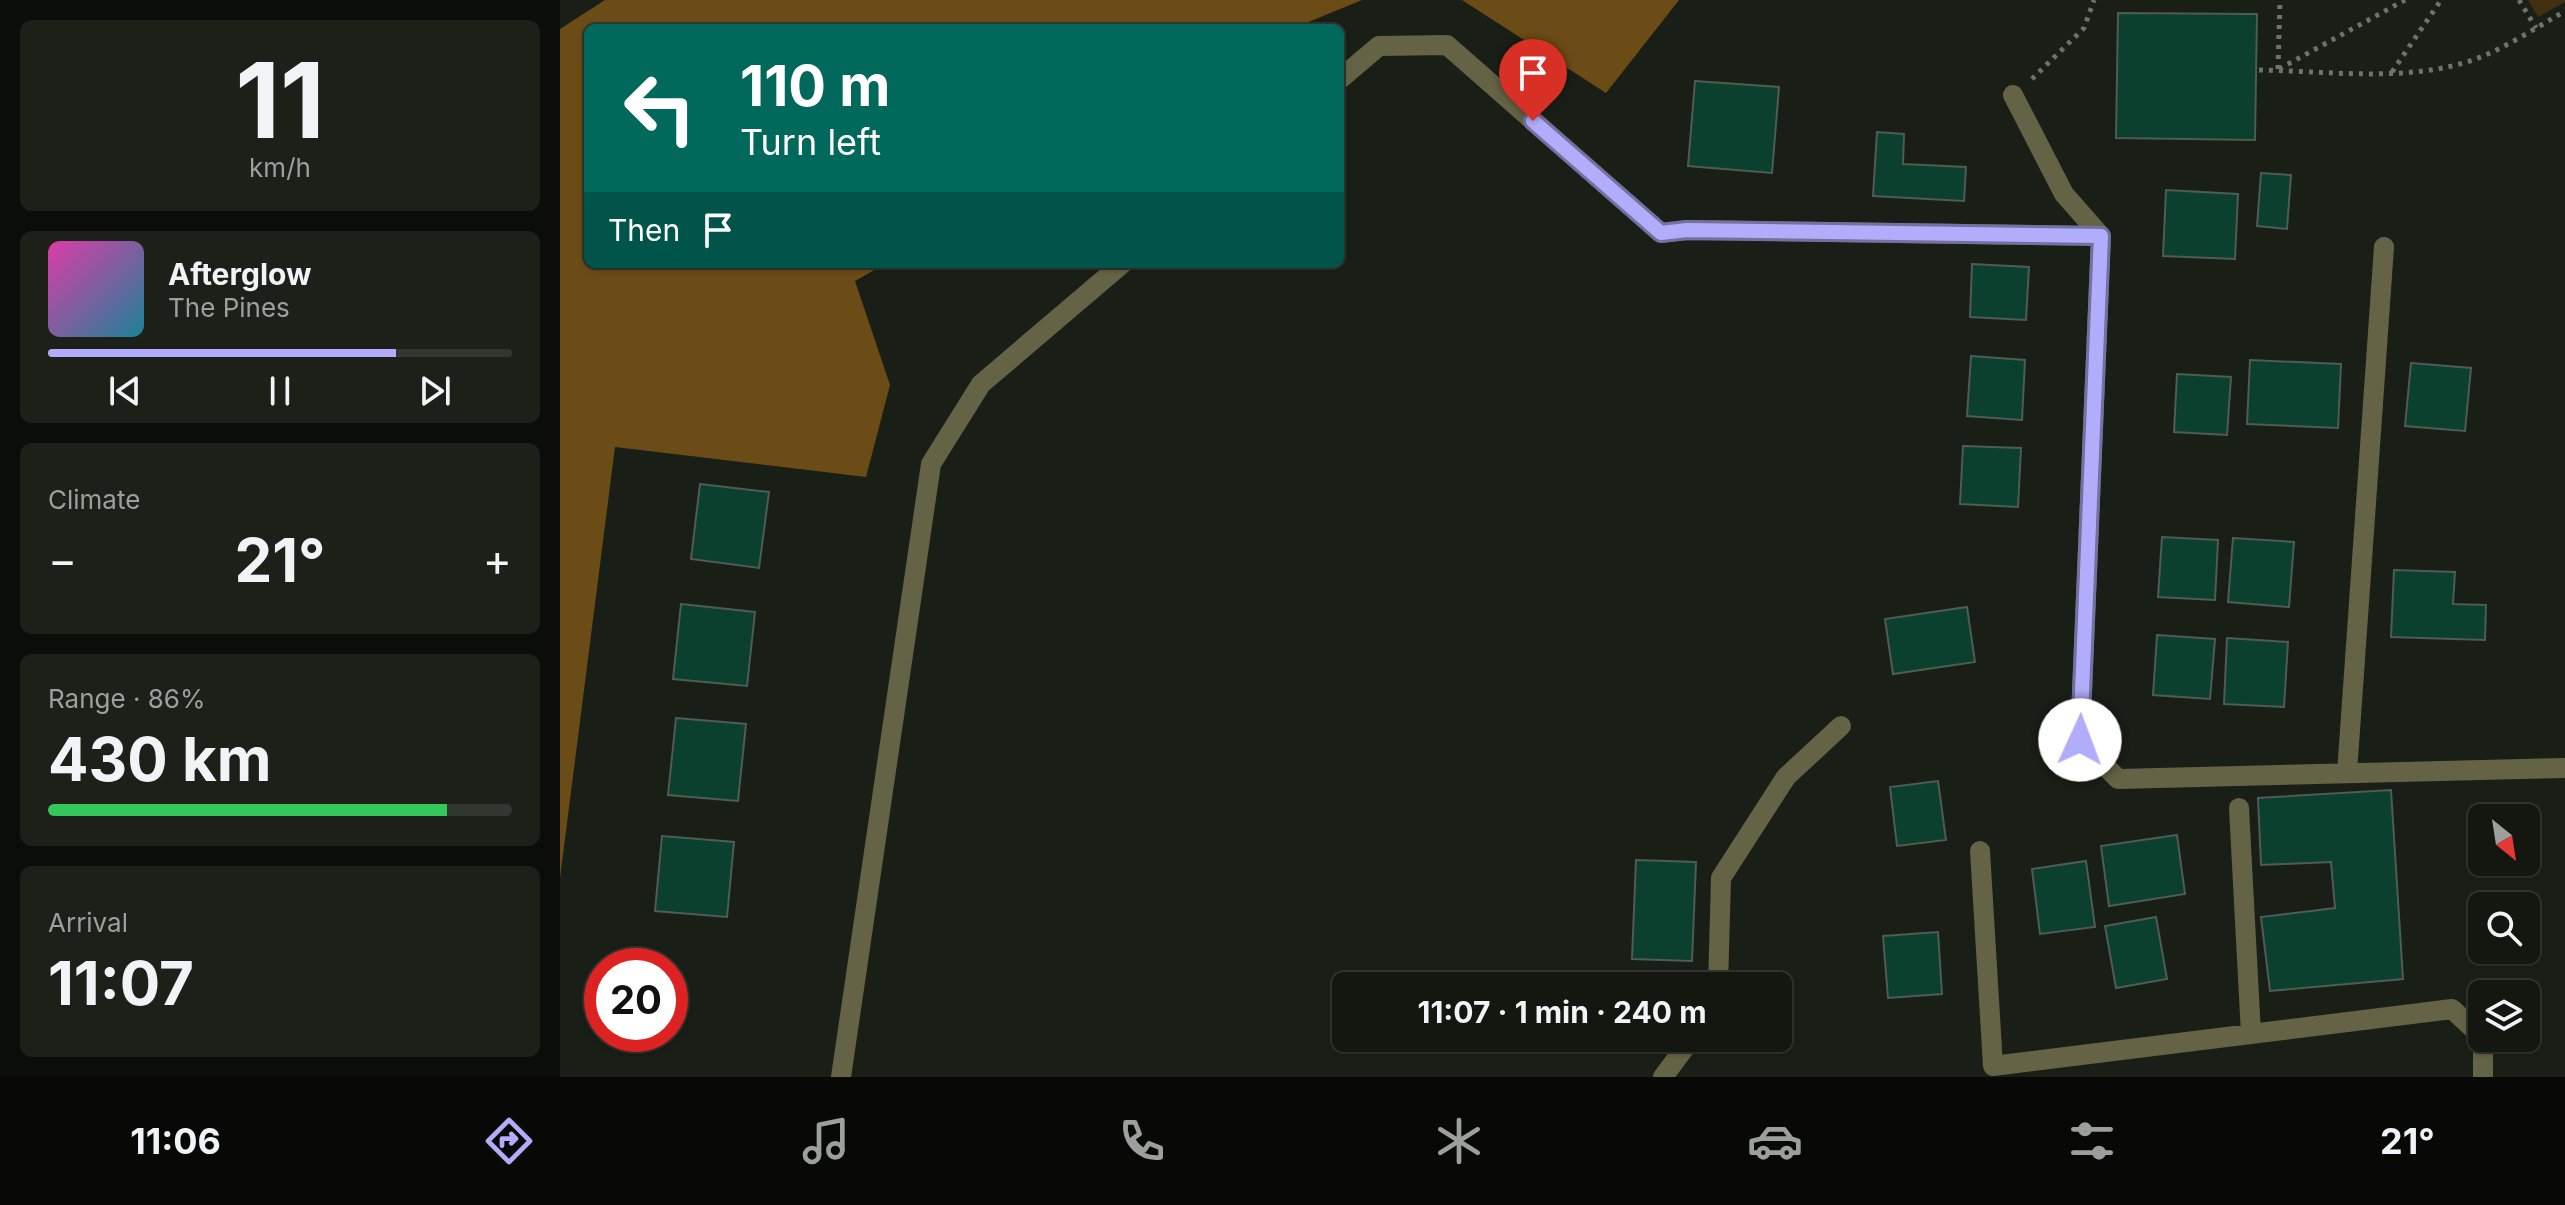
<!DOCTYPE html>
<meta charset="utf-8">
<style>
body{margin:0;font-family:Inter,sans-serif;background:#1c2019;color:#f1f3f6;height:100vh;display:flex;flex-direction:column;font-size:30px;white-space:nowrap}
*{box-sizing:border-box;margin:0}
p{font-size:26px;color:#9d9f9f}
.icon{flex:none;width:44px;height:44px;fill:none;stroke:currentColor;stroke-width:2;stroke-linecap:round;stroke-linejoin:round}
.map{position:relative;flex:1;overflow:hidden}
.panel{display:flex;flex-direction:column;gap:20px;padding:20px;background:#0a0d09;width:560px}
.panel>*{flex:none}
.guide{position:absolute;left:24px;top:24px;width:760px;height:244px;border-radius:12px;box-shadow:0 2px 6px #0004,0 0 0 2px #323630;background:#00695c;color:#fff;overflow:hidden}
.needle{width:52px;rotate:150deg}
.controls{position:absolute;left:1908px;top:804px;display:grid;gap:16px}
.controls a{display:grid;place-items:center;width:72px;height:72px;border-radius:12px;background:#131710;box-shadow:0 2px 6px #0004,0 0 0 2px #323630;font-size:40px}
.speed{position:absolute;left:24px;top:948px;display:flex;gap:16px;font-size:40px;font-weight:700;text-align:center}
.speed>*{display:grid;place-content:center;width:104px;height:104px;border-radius:50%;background:#131710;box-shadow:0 2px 6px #0004,0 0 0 2px #323630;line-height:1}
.speed .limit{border:12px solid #d22;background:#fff;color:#111}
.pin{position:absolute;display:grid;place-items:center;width:68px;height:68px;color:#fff;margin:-82px -34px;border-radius:50% 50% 50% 0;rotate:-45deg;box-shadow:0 0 8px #0007}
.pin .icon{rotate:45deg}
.me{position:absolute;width:88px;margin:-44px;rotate:2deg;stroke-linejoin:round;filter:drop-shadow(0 0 6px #0008)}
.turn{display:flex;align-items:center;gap:28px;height:168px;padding:0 24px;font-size:36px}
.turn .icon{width:104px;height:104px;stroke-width:2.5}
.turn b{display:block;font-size:56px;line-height:68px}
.then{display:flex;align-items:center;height:76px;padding:0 24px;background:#0003;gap:16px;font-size:30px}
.big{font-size:60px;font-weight:700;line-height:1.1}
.panel .tile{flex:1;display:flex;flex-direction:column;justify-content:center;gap:12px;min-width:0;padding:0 28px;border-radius:12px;background:#1c2019}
.panel .dial{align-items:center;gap:0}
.dial b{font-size:104px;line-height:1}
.song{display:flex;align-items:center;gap:24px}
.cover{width:96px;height:96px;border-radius:12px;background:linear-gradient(135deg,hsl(320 70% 55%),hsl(190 70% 35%))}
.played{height:8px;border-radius:4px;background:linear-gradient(90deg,#b1adfa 75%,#323630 75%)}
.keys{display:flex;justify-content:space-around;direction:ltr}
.heat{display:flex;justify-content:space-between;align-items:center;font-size:44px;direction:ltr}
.charge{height:12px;border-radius:6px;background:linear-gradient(90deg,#34c759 86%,#323630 0)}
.trip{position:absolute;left:772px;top:972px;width:460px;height:80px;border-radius:12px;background:#131710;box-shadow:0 2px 6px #0004,0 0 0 2px #323630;font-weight:700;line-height:80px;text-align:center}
.tab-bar{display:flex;height:128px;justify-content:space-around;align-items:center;background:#080906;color:#9d9f9f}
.tab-bar .icon{width:56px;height:56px}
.tab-bar .on{color:#b1adfa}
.tab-bar b{font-size:36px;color:#f1f3f6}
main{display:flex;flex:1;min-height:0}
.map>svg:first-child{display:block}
</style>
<main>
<section class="panel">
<div class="tile dial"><b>11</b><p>km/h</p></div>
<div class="tile">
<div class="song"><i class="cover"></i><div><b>Afterglow</b><p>The Pines</p></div></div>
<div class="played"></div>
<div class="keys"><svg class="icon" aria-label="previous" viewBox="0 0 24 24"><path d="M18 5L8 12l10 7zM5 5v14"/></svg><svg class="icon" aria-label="pause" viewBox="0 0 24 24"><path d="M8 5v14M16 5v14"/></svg><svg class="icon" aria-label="next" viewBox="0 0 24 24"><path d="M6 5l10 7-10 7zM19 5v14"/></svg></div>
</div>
<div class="tile"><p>Climate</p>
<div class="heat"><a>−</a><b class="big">21°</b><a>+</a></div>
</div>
<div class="tile"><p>Range · 86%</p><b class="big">430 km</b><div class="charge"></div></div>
<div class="tile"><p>Arrival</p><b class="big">11:07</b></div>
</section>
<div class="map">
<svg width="2005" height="1077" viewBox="0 0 2005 1077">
<rect width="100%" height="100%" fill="#191f16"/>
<path fill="#422f10" d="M1968,0h37v2l-27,15z"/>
<path fill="#6c4c16" d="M45,0h757l-68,28h-706v236h297l-30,17 35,104 -24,92 -251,-30 -55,431v-849z
M902,0h217l-73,93z"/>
<path fill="#0b3f2e" stroke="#4f5b56" stroke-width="2" d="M1558,13l139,1 -2,126 -139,-2z
M1135,81l84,6 -7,86 -84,-7z
M1317,132l27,2 -1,30 63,3 -2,34 -91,-5z
M1701,173l30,2 -4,54 -30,-3z
M1606,190l72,4 -3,65 -72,-3z
M1412,264l57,3 -3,53 -56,-3z
M1411,356l54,4 -3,60 -55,-4z
M1690,360l91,4 -3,64 -91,-4z
M1851,363l60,5 -6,63 -60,-5z
M1617,374l54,3 -4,58 -53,-3z
M1403,446l58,2 -3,59 -58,-3z
M140,484l69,8 -10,76 -68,-9z
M1602,537l56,3 -3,60 -57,-3z
M1673,538l61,4 -5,65 -61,-5z
M1834,570l61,2 -2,32 33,1 -1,35 -94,-3z
M121,604l74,8 -8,74 -74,-7z
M1407,607l8,55 -82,12 -8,-55z
M1597,635l58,4 -5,60 -57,-4z
M1667,638l61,4 -4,65 -60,-3z
M116,718l70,6 -8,77 -70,-6z
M1378,781l8,59 -49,6 -7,-59z
M1831,790l12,189 -133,12 -9,-74 74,-9 -4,-46 -70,3 -3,-67z
M1617,835l8,59 -76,12 -8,-60z
M102,836l72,6 -7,75 -72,-6z
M1076,860l60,2 -4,99 -60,-2z
M1526,861l9,66 -55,7 -8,-65z
M1596,917l11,62 -51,9 -11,-62z
M1378,932l4,62 -54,4 -5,-62z"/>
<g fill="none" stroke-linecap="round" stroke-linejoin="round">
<path stroke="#6d736b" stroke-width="5" stroke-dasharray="4 6" stroke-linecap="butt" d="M1959,0l17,28
M1718,69l2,-69
M1719,69l126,-69
M1699,70c68,1 141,12 208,-8 34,-11 67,-33 98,-51
M1832,72l49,-72
M1472,79l52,-51 10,-28"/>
<path stroke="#646345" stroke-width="20" d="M780,79l39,-33 68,-1 214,188 26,-3 414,6 -21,504 38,39 447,-11
M1453,95l51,99 37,42
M1787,773l37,-526
M1679,808l12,226
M1420,851l13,215 459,-57 30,28
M1158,986l3,-108 65,-101 55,-51
M1923,1038v39
M281,1077l90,-613 50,-80 141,-120
M1103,1077l29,-39"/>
</g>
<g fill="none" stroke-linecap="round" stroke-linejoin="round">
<defs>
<path id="route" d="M973,121l128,112 26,-3 414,6 -21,504"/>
</defs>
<use href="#route" stroke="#7370a2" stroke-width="20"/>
<use href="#route" stroke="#b1adfa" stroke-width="14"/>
</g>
</svg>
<div class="controls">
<a><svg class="needle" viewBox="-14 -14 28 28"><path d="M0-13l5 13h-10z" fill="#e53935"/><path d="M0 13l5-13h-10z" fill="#9d9f9f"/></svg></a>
<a><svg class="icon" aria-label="search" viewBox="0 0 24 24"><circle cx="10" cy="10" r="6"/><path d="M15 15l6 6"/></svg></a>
<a><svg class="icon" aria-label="layers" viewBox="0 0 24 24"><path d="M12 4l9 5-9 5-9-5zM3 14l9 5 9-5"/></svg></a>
</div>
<div class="speed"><div class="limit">20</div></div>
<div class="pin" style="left:973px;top:121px;background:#d93025"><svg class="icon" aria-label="arrive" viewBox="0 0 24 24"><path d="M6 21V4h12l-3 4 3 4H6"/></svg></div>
<svg class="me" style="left:1520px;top:740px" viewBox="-20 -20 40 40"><circle r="19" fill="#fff"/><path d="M0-13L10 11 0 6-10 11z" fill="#b1adfa"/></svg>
<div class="trip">11:07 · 1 min · 240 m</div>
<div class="guide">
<div class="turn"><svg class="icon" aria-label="left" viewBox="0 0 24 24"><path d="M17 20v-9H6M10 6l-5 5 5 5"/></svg><div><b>110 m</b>Turn left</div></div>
<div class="then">Then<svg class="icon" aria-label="arrive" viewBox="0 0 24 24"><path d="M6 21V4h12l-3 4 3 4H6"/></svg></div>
</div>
</div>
</main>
<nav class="tab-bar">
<b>11:06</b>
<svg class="icon on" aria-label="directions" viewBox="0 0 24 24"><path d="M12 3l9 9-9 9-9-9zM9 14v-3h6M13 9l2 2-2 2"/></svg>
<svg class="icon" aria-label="music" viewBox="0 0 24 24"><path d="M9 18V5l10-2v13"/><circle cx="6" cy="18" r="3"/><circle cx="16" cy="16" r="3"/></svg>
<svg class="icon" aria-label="phone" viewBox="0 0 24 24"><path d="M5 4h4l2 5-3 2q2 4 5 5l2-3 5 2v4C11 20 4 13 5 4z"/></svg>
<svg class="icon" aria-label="climate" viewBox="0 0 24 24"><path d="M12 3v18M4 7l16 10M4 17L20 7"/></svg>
<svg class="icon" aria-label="car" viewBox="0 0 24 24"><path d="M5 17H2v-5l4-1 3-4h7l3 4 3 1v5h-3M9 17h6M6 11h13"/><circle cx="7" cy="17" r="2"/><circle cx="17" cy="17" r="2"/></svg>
<svg class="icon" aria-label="filters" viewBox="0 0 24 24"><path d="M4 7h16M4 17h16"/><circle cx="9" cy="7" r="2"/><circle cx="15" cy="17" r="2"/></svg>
<b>21°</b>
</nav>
